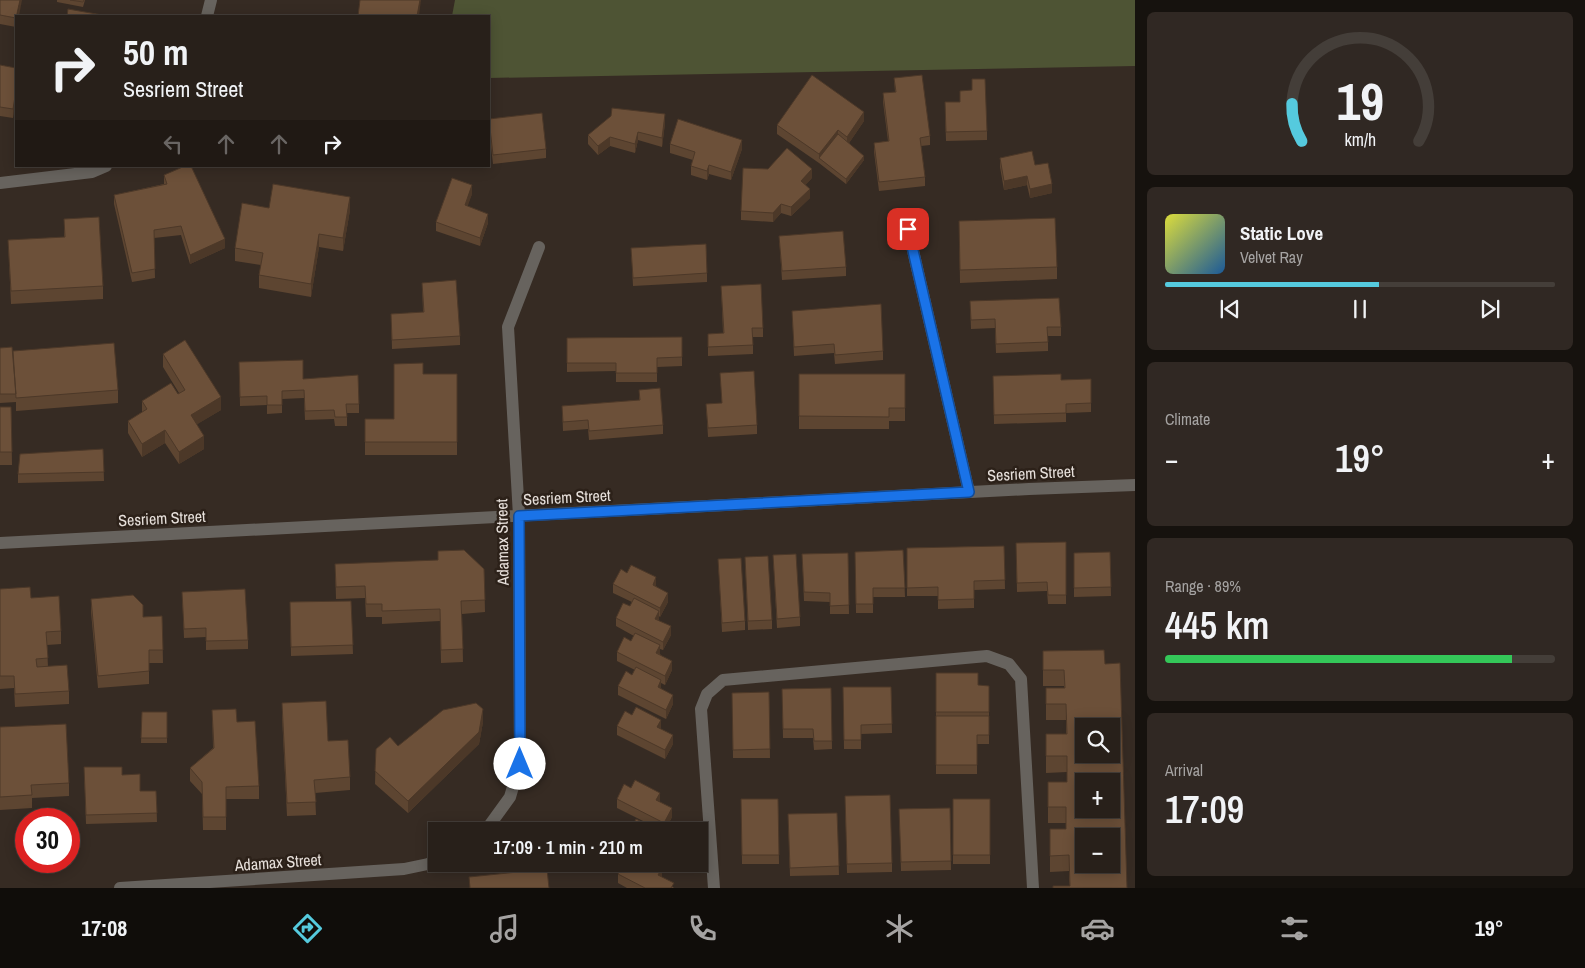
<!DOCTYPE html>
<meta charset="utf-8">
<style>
body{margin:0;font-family:"Archivo Narrow",sans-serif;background:#302823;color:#f1f3f6;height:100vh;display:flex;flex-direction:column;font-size:19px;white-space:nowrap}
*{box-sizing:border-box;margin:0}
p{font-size:16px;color:#a5a3a2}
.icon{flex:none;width:28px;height:28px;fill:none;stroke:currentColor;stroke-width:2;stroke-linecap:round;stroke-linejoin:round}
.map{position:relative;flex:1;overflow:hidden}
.drawer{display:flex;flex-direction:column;gap:12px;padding:12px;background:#16120e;width:450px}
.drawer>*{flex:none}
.banner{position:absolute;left:15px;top:15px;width:475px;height:152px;border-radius:0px;box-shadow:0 2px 12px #0003,0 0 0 1px #443e39;background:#28201a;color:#f1f3f6;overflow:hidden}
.tools{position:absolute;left:1075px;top:718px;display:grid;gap:10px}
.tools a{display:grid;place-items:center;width:45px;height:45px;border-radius:0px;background:#28201a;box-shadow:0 2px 12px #0003,0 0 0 1px #443e39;font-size:25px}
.speed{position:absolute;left:15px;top:808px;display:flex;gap:10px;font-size:25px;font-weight:700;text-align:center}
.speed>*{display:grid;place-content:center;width:65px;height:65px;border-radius:50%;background:#28201a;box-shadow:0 2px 12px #0003,0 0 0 1px #443e39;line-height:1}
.speed .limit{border:8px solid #d22;background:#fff;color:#111}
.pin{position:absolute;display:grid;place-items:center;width:42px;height:42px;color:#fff;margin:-21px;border-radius:10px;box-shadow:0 2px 8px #0006}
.me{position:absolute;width:55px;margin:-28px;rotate:0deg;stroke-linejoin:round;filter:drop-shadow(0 0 4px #0008)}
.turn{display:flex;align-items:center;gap:18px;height:105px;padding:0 25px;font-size:22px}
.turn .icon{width:65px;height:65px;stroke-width:2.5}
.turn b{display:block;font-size:35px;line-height:42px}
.lanes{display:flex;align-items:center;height:48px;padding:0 25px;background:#0003;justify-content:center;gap:25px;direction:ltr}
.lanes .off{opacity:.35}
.big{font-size:38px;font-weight:600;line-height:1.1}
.drawer .card{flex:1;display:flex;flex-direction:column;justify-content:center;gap:8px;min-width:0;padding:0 18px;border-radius:8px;background:#302823}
.drawer .dial{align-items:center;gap:0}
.dial svg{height:130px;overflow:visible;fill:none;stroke:#443e39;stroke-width:7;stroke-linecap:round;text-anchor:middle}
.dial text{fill:#f1f3f6;stroke:none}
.song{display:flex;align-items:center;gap:15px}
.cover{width:60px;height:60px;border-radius:8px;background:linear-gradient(135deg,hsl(60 70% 55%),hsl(210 70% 35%))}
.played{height:5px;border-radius:2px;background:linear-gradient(90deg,#55cade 55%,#443e39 55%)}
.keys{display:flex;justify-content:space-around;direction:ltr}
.heat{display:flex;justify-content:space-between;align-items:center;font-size:28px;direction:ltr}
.charge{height:8px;border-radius:4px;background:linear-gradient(90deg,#34c759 89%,#443e39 0)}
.trip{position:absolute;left:428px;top:822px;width:280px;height:50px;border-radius:0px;background:#28201a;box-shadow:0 2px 12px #0003,0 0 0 1px #443e39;font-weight:600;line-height:50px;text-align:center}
.tab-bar{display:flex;height:80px;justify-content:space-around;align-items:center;background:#100d0a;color:#a5a3a2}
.tab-bar .icon{width:35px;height:35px}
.tab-bar .current{color:#55cade}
.tab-bar b{font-size:22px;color:#f1f3f6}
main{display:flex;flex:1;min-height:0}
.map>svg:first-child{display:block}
</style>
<main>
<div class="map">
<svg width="1135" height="888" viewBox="0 0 1135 888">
<rect width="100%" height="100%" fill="#362b23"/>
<path fill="#4e5434" d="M455,0h680v66l-646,12v-62h-37z"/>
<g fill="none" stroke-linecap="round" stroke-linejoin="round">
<path stroke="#67635e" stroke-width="12" d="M207,16l4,-16
M0,183l92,-11 14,-6
M908,229l61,263
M0,543l1029,-54 106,-4
M482,831l7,-5 21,-29 10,-34 -1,-247 -11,-189 31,-80
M120,888l284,-19 24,-5 8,-4
M714,888l-13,-179 6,-15 16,-14 264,-24 22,8 12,15 12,209"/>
</g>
<path fill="#5d4531" d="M0,0l16,16v11l-16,-3z
M57,0h28l-2,7 -26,-5z
M0,65l16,3 -3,50 -13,-2z
M894,78l36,58v9l-9,1 4,31v9l-46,5 -5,-39v-9l14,-2 -5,-39v-9l12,-1z
M960,102l27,29v9l-41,1 -1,-30z
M489,119l57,30v9l-53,6 -4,-35z
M864,121l-15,22 15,17 -18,24 -27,-21 -42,-29v-9z
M665,123l-3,24 -24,-7 -3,13 -25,-7 -12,9 -10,-11v-9z
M670,144l72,5 -11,31 -22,-6 -2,6 -16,-5v-9l2,-6 -23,-7z
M1000,158l35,7 17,28 -22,5 -3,-13 -23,5 -4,-23z
M164,175l61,73 -35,16 -9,-29 -27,3 1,40 -23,4 -18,-78v-9l50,-11z
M812,178l-7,7 5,13 -19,18 -10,-3 -8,9 -32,-2v-9z
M472,194l-5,12 21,17 -8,23 -44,-15v-9z
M269,208l81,2 -7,41 -24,-4 -8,50 -52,-9v-13l2,-10 -26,-4v-13z
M64,219l39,67v13l-92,5 -3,-64 56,-3z
M959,221l98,46v12l-97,4z
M779,236l67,31v9l-64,4z
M631,248l76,25v9l-74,4z
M422,283l38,53v9l-68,4 -1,-35 32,-2z
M721,286l42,42v9h-10v17l-45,2v-22l15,-1z
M970,301l91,26v9h-13v15l-52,2 -1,-25 -24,1z
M792,311l91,40v9l-48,4 -1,-11 -40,3z
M682,337v29l-25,1v15h-41v-11l-49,1v-34z
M0,348l13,5 105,37v13l-102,8v-11v2l-16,1z
M163,354l58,56 -24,14 7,25 -25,15 -14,-21 -23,14 -14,-24v-12l14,-9v-11l37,-8 -16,-26z
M239,362l64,17 56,25v9h-12v13h-12l-1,-7 -29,1 -1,-22 -22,1v14l-15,1v-9l-27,1z
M720,373l37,52v9l-49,3 -2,-33 16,-1z
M423,374h34v81h-92v-36h29z
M799,374h106v47h-16v8h-90z
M993,376l68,4 30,-1v33l-25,1v9l-72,2z
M639,390l24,35v9l-74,6 -1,-11 -25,2 -1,-25 77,-6z
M0,407h11l1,58h-12z
M103,449l1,32 -86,2v-9z
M1066,542v62h-18l-1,-13 -30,1 -1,-49z
M1004,546l1,43 -31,1v18l-36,1v-13h-31v-48z
M903,550l2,47h-32v16h-17l-1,-61z
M1110,552l1,44 -37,1v-44z
M848,553l1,61h-19v-12l-26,-1 -2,-47z
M773,555l27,62v9l-23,2z
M745,557l27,63v9l-24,1z
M718,559l27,62v9l-23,2z
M335,564l149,5 1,43 -23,2 1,48 -22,1 -1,-42 -58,3v-7h-16l-1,-19 -29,1z
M627,573l29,13 12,16 -8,15 -1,-1v5l12,14 -8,15 -3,-1v5l12,16 -7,15 -4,-2v6l12,15 -7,15 -48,-24v-9l14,-11 3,-5 -18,-9v-9l14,-11 3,-5 -18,-10v-8l14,-12 2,-4 -19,-9v-9z
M0,589l31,9 30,33v13l-14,1 1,22 21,24v13l-54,3 -1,-19 -14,1z
M182,592l66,48v9l-42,1v-13l-22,1z
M91,599l52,18 19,-1 1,47h-14v21l-51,4 -7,-76z
M351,601l2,53 -62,2 -1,-54z
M1104,650l-35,236v-15l-19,1v-43h16v-6h-18v-41h19v-10l-21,1v-39h20v-14h-20v-32h18v-2h-21v-35z
M936,673l42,12 11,1v58h-12v30h-41z
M843,687h48l1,46 -31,1v15h-17z
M831,688l1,61 -18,1 -1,-12h-30l-1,-49z
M769,692l1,66h-37l-1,-65z
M282,703l46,38 22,36v13l-35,3 1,22 -29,1 -5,-100z
M212,710l25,12 22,64v13h-33v31h-23l-1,-36 -12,-13v-13l23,-20z
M142,712h25v31h-26z
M483,722l-4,22 -71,69 -33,-29 1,-35 22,-3z
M617,726l44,3 12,15 -8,15 -48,-24z
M0,727l69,56v13l-37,2v10l-32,2z
M84,767l38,8 18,16h16l1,31 -71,2z
M845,796l47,67v9l-45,1z
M617,799l43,3 12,15 -7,14h-2l-46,-23z
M741,799h37l1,65h-37z
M953,799h37v65h-37z
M950,808l1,62 -50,1 -2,-62z
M837,813l2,62 -49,1 -2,-62z
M624,864h45l-4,6 -3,-1v8l12,11h-47l-9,-5v-9z"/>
<path fill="#4c3828" d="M20,0h2l-3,16h-2z
M420,0h1l-2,16h-2z
M16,90v9l-3,19v-9z
M864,112v9l-17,25v-9z
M665,114v9l-3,24v-9z
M838,130v9l-19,19v-4z
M638,132v8l-3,13v-9z
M610,137v9l-12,9v-9z
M742,140v9l-11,31v-8z
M864,156v4l-18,24v-5z
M709,165v9l-2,6v-9z
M812,169v9l-11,12v-9z
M1027,176v9l-23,5v-9z
M1052,184v9l-22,5v-9z
M472,185v9l-7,20v-9z
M810,189v9l-19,18v-9z
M350,197v13l-7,41v-13z
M781,204v9l-8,9v-9z
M488,214v9l-8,23v-8z
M319,234v13l-8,50v-13z
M225,239v9l-35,16v-9z
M221,397v13l-30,18v-13z
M165,430v13l-23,14v-13z
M204,436v13l-25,15v-12z
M656,577v9l-3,-1z
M668,593v9l-8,15v-9z
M659,611v9l-4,-1z
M671,626v9l-8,15v-8z
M660,645v9l-4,-1z
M672,661v9l-7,15v-9z
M661,680v9l-3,-2z
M673,695v9l-7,15v-9z
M483,709v13l-4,22 -71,69v-12z
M661,720v9l-4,-2z
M673,735v9l-8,15v-9z
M660,793v9l-4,-2z
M672,808v9l-8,14v-8z
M665,864h4l-4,6z
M662,868v9l-4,-2z"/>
<path fill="#6c5039" stroke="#4c3828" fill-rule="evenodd" d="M0,0h20l-4,18 -16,-3z
M70,0h14l-1,2z
M360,0h60l-3,16h-59z
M68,9l40,7h-41z
M0,65l16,3v22l-3,19 -13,-2z
M812,75l52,37 -17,25 -9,-7 -19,24 -42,-29z
M922,75l8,61 -10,2 5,39 -46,5 -5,-39 15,-2 -6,-48 13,-1 -2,-14z
M972,79h13l2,52 -41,1 -1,-30h15v-11l12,-1z
M612,108l53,6 -3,24 -24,-6 -3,12 -25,-7 -12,9 -10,-11 23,-19z
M542,113l4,36 -53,6 -4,-36z
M678,119l64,21 -11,32 -22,-7 -2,6 -16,-5 4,-14 -25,-8z
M838,134l26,22 -18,23 -27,-21z
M787,148l25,21 -11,12 9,8 -19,18 -10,-3 -8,9 -32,-2 2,-43 25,1z
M1032,151l3,14 13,-2 4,21 -22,5 -3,-13 -23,5 -4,-23z
M185,166h6l34,73 -35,16 -9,-29 -27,4 1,39 -23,4 -18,-78 53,-11 -3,-9z
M452,178l20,7 -7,20 23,9 -8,24 -44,-16z
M273,184l77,13 -7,41 -24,-4 -8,50 -52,-9 4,-22 -28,-5 7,-45 27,5z
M99,217l4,69 -92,5 -3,-51 57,-3 -1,-18z
M1055,218l2,49 -97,3 -1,-49z
M843,231l3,36 -64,4 -3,-35z
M706,244l1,29 -74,5 -2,-30z
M456,280l4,56 -68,4 -1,-26 33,-2 -2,-29z
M761,284l2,44h-11l1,17 -45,2v-13l16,-1 -3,-47z
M1059,298l2,29h-14l1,15 -52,2 -1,-25 -24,1 -1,-19z
M881,304l2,47 -48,4 -1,-11 -40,3 -2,-36z
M682,337v20l-25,1v15h-41v-10h-49v-25z
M185,340l36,57 -30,18 13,21 -25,16 -14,-22 -23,14 -14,-23 19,-12 -5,-8 29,-18 7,11 7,-4 -22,-36z
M114,343l4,47 -102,8 -3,-47z
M12,347l4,47h-16v-46z
M303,360v19l55,-4 1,29h-13l1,13h-12l-1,-7 -29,1 -1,-21 -22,1v14h-15v-9l-27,1 -1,-35z
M423,363v11h34v68h-92v-23h29v-55z
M754,371l3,54 -49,3 -2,-24 16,-1 -2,-30z
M799,374h106v34h-16v9l-90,-1z
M1061,374v6l30,-1v24l-25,1v9l-72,2 -1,-39z
M660,388l3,37 -74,6 -1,-11 -25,2 -1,-16 78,-6 -1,-10z
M0,407h11l1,45h-12z
M103,449l1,23 -86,2 2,-20z
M1066,542v53h-18l-1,-13 -30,1 -1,-40z
M1004,546l1,34 -31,1v18l-36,1v-13l-31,1v-40z
M464,550l20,19 1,31 -24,1 2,48 -22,1 -1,-41 -58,2v-7h-16l-1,-18 -29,1 -1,-23 103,-4v-9z
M903,550l2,38h-32v16h-17l-1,-52z
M1110,552l1,35 -37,1v-35z
M848,553l1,52 -19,1v-13l-26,-1 -2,-38z
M796,554l4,63 -23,2 -4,-64z
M768,556l4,64 -24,1 -3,-64z
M741,558l4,63 -23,2 -4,-64z
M631,565l25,12 -3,8 15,8 -8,15 -47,-24 8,-15 6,4z
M30,587l1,11 28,-2 2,35 -15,1 2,26 -12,1 1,8 30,-2 2,26 -54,3 -1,-18h-14v-87z
M245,589l3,51 -42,1v-13l-22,1 -2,-37z
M133,595l10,10v12l19,-1 1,34h-14v21l-51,5 -7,-77z
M634,598l25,13 -4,8 16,7 -8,16 -47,-24 7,-15 7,3z
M351,601l2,44 -62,2 -1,-45z
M635,633l25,12 -4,8 16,8 -7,15 -48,-24 7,-15 7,4z
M1104,650l1,14 15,-1 7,225h-74v-2h17l-1,-31 -19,1v-27h16v-22h-18v-25h19v-26h-21v-22h21l-1,-30h-20v-16h19l-1,-18h-21v-19zM1084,726h27v28h-27zM1084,781h27v28h-27zM1084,836h27v28h-27z
M636,667l25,13 -3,7 15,8 -7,15 -48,-24 8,-15 6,4z
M936,673h42v12l11,1v26h-53z
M843,687h48l1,37 -31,1v15h-17z
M831,688l1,53h-18l-1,-12h-30l-1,-40z
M769,692l1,57 -37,1 -1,-57z
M326,701l2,40 20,-1 2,37 -36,3 2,22 -29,1 -5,-100z
M476,703l7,6 -4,23 -71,69 -33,-30 1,-22 14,-12 8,9 45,-36z
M636,707l25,13 -4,7 16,8 -8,15 -48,-24 8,-15 7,4z
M236,709l1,13 18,-1 4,65 -33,1v30h-23l-1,-35 -12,-14 24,-20 -2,-38z
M142,712h25v26h-26z
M936,716h53v19h-12v30h-41z
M66,724l3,59 -38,2 1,10 -32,2v-70z
M84,767h38v8l18,-1v17h16l1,22 -71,2z
M635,780l25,13 -4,7 16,8 -8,15 -47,-24 7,-15 7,4z
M890,795l2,68 -45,1 -2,-68z
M741,799h37l1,56h-37z
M953,799h37v56h-37z
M950,808l1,53 -50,1 -2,-53z
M837,813l2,53 -49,2 -2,-54z
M636,819l25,12h-40l4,-9 7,4z
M624,864h30l8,4 -4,7 16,8 -3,5h-26l-27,-14z
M547,869l2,19h-79l-1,-11z"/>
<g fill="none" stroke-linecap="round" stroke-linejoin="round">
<defs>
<path id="route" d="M520,764l-1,-248 450,-24 -61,-263"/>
</defs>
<use href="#route" stroke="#114b97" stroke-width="12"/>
<use href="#route" stroke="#1a73e8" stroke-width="9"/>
</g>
<g text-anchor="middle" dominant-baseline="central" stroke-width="5" stroke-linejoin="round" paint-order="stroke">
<g font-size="16" fill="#e7e0db" stroke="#2c2119">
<text transform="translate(1031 473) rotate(-3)">Sesriem Street</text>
<text transform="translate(567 497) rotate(-3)">Sesriem Street</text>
<text transform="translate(162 518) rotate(-3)">Sesriem Street</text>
<text transform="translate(502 542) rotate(-91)">Adamax Street</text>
<text transform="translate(278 862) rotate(-4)">Adamax Street</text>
</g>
</g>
</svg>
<div class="tools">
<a><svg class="icon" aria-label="search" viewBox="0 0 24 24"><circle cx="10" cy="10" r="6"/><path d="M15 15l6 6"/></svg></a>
<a>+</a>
<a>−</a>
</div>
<div class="speed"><div class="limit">30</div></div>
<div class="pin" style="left:908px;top:229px;background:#d93025"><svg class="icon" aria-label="arrive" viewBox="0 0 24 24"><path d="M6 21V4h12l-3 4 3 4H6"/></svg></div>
<svg class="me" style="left:520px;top:764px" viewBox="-20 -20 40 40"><circle r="19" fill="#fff"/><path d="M0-13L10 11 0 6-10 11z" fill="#1a73e8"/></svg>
<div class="trip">17:09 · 1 min · 210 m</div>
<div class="banner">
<div class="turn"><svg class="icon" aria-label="right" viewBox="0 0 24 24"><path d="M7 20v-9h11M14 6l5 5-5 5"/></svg><div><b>50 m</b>Sesriem Street</div></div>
<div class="lanes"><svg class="icon off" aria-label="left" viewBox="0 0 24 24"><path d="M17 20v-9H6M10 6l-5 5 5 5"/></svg><svg class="icon off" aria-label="ahead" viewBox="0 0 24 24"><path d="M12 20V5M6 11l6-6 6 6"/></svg><svg class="icon off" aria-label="ahead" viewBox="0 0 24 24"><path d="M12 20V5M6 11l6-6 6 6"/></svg><svg class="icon" aria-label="right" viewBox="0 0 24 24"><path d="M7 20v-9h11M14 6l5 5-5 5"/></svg></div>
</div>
</div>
<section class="drawer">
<div class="card dial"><svg viewBox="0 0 100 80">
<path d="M14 69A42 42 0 1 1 86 69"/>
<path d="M14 69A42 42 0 0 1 8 46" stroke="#55cade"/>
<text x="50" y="56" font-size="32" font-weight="700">19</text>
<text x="50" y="72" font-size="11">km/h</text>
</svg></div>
<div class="card">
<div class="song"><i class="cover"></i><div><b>Static Love</b><p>Velvet Ray</p></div></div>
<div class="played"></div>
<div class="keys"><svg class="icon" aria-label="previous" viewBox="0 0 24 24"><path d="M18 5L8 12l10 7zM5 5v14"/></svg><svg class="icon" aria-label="pause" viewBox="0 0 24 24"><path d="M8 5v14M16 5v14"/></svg><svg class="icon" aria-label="next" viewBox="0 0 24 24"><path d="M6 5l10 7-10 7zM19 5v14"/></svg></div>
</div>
<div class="card"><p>Climate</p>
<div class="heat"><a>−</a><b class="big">19°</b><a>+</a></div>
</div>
<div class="card"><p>Range · 89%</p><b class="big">445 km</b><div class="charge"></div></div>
<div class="card"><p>Arrival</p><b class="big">17:09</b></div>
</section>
</main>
<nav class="tab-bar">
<b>17:08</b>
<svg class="icon current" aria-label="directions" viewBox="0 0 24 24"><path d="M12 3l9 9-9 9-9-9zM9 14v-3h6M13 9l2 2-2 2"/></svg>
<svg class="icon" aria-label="music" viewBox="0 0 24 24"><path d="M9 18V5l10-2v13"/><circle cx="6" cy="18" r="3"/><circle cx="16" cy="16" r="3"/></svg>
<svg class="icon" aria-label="phone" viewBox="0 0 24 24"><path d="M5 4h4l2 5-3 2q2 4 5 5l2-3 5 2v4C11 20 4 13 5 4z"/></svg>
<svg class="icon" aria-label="climate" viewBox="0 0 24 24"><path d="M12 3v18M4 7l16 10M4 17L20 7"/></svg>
<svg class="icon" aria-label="car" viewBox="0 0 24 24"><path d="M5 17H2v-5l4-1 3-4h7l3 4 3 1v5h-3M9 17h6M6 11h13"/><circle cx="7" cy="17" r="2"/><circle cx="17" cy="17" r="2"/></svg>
<svg class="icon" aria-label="filters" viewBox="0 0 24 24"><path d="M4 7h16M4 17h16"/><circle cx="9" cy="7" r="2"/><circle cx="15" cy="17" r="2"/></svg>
<b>19°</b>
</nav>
